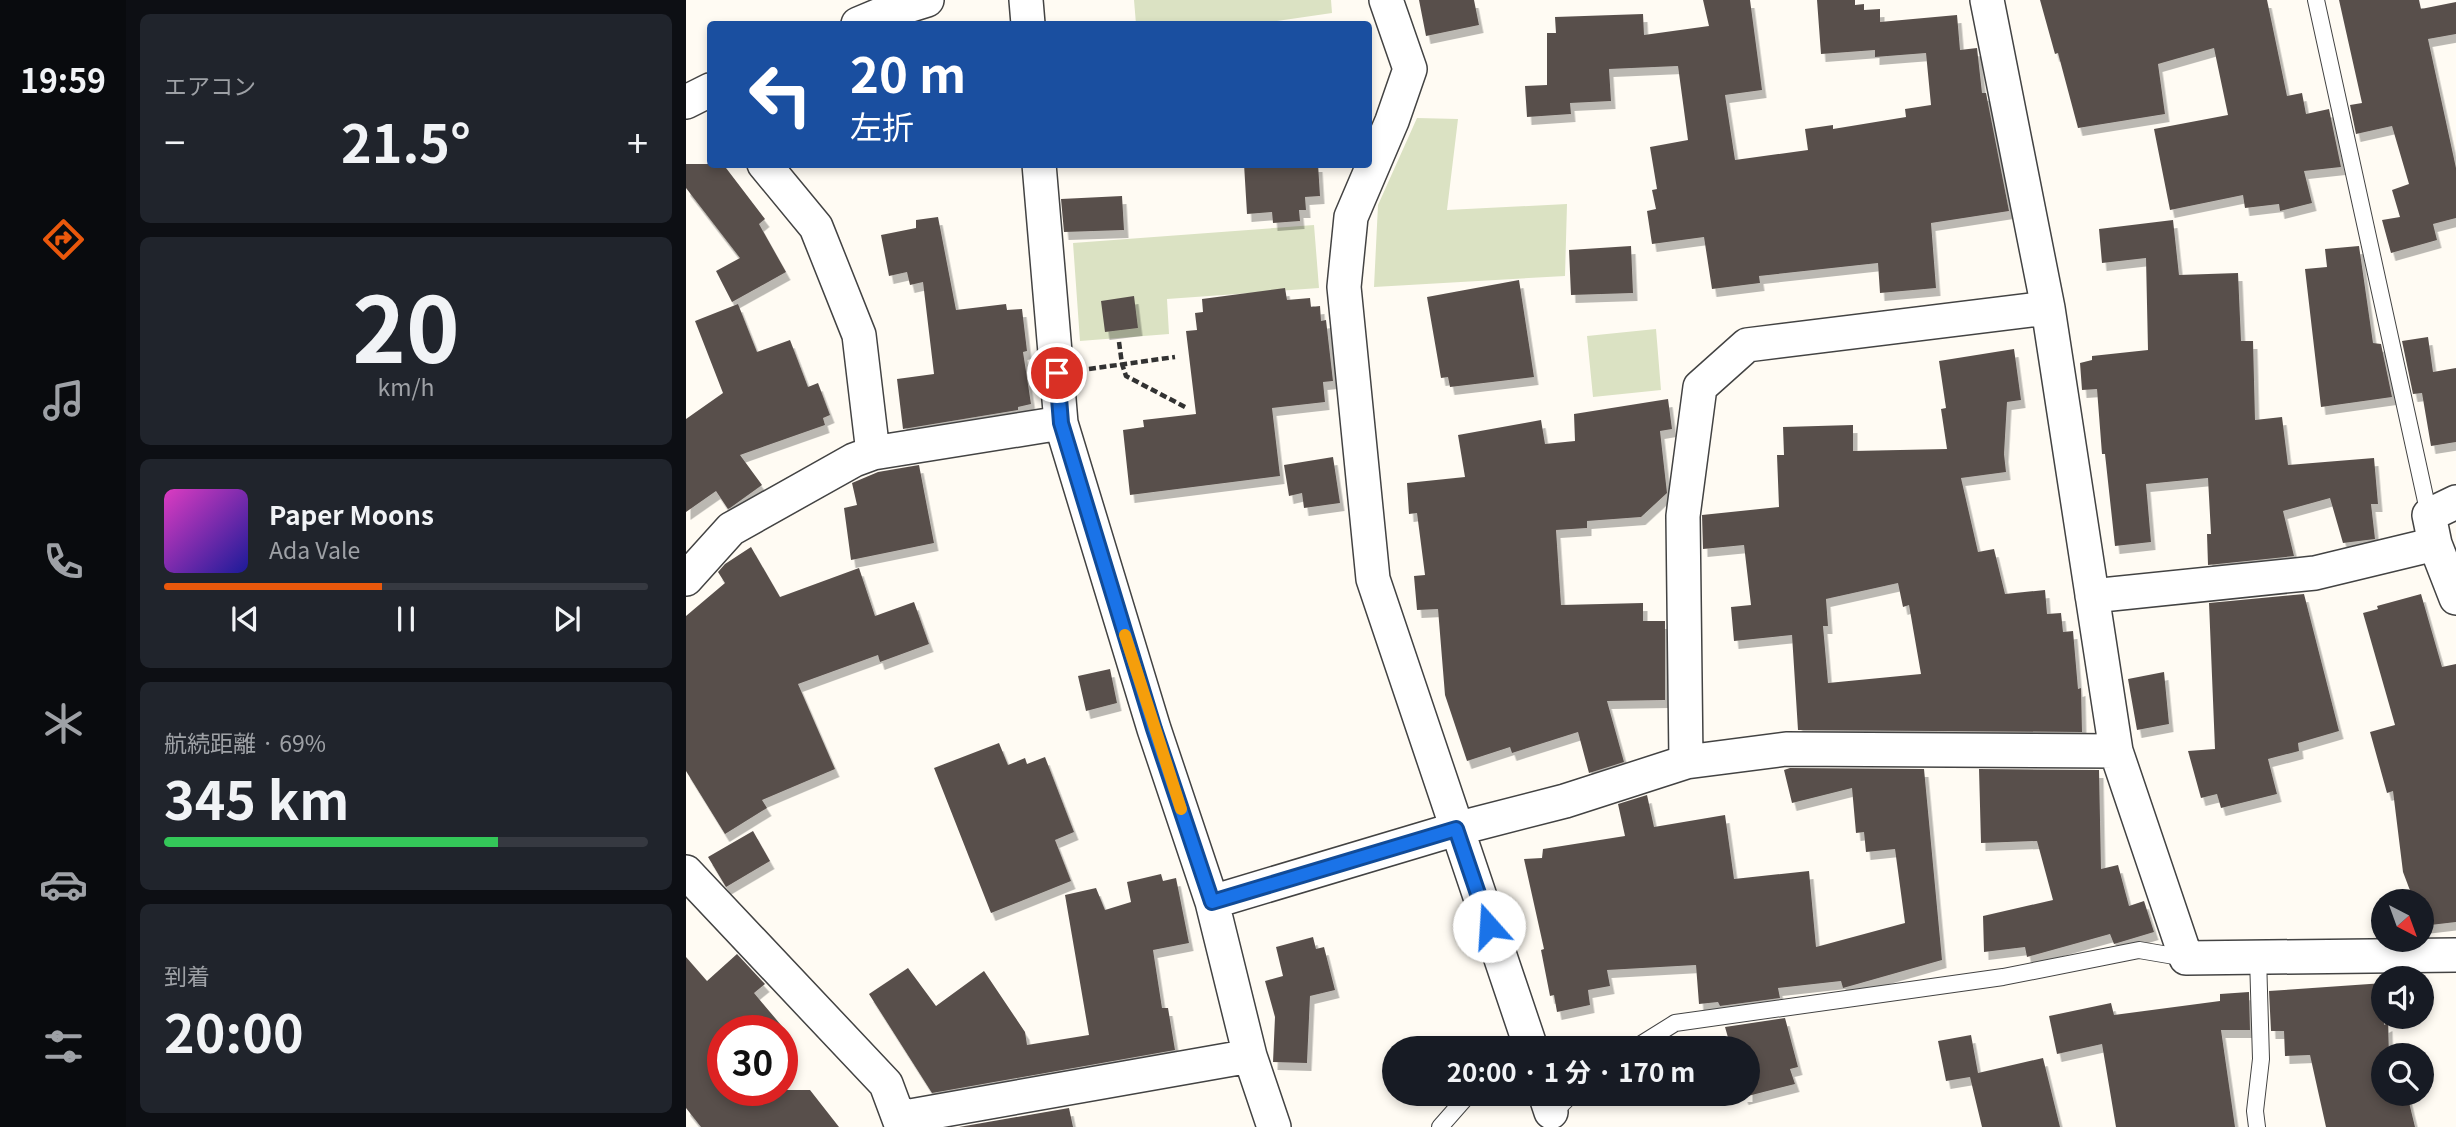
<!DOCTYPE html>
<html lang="ja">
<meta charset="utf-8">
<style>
body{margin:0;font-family:Georgia,"Noto Sans JP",serif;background:#20242c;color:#f1f3f6;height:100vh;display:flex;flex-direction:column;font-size:26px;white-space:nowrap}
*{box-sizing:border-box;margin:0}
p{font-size:23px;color:#9ea1a6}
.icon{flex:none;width:38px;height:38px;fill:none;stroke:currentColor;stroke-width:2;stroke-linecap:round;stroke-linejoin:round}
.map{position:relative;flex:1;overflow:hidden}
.panel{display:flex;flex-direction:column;gap:14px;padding:14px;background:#0d0f14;width:560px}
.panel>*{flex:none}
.banner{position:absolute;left:21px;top:21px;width:665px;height:147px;border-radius:7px;box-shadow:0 4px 10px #0003;background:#1a4fa0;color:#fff;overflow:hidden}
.needle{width:46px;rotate:139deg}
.fabs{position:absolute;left:1685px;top:889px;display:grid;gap:14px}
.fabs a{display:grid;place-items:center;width:63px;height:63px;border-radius:50%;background:#171b24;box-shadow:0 4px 10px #0003;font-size:35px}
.speed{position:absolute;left:21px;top:1015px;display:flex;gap:14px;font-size:35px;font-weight:700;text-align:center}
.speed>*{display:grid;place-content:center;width:91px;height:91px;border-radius:50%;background:#171b24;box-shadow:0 4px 10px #0003;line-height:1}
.speed .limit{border:10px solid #d22;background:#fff;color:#111}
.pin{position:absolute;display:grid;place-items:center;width:60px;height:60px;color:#fff;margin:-30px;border:4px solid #fff;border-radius:50%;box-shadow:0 2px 7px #0007}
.me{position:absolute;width:77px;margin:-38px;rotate:341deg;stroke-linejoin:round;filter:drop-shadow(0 0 5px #0008)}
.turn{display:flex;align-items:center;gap:24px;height:147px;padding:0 28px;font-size:32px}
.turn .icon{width:91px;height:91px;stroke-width:2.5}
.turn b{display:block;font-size:49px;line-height:60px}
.big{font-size:52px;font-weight:700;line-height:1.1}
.panel .card{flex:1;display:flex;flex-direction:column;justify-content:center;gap:10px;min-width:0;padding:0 24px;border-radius:10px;background:#20242c}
.panel .dial{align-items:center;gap:0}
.dial b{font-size:91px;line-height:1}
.song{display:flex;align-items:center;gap:21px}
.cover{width:84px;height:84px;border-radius:10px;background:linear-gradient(135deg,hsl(310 70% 55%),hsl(240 70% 35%))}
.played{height:7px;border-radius:4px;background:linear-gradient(90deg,#ea580c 45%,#363941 45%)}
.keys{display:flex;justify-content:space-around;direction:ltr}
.heat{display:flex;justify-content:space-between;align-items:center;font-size:38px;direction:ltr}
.charge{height:10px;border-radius:5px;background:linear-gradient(90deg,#34c759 69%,#363941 0)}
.trip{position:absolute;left:696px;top:1036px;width:378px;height:70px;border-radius:35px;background:#171b24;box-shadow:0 4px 10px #0003;font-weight:700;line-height:70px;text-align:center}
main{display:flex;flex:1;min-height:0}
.menu{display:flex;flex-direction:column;width:126px;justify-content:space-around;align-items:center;background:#090b0e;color:#9ea1a6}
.menu .icon{width:49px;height:49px}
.menu .selected{color:#ea580c}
.menu b{font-size:32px;color:#f1f3f6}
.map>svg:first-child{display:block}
</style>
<main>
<nav class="menu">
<b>19:59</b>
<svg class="icon selected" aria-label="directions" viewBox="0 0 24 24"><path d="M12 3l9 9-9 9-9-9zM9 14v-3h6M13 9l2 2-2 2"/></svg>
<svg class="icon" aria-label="music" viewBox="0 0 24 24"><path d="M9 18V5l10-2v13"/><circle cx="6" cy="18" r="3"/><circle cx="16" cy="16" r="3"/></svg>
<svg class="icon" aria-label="phone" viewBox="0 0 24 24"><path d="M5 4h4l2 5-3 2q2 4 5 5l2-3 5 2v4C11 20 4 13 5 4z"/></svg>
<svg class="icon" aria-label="climate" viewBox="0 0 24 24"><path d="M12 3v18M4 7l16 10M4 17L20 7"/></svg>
<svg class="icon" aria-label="car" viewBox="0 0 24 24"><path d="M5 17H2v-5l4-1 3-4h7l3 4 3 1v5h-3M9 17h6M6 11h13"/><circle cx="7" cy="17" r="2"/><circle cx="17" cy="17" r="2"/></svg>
<svg class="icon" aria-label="filters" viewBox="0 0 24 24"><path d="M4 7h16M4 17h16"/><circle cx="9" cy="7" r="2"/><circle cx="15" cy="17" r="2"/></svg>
</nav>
<section class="panel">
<div class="card"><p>エアコン</p>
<div class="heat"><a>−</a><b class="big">21.5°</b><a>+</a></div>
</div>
<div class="card dial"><b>20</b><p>km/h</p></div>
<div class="card">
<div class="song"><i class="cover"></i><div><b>Paper Moons</b><p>Ada Vale</p></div></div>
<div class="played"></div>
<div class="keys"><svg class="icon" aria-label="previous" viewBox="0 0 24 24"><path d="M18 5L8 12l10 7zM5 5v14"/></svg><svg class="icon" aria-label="pause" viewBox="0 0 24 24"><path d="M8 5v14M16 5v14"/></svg><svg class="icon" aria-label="next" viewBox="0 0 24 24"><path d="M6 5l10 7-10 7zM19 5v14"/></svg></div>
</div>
<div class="card"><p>航続距離 · 69%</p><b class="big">345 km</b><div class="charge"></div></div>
<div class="card"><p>到着</p><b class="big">20:00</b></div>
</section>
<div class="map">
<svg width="1770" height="1127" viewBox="0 0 1770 1127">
<defs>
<filter id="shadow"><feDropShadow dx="4.5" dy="8" stdDeviation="0" flood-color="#0004"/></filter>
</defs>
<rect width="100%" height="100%" fill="#fffbf3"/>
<path fill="#dbe2c3" d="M448,0h197l1,13 -75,11h-121z
M731,118l41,1 -11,91 120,-6 -2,72 -191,11 4,-82z
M628,225l5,63 -152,11 2,35 -89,7 -7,-98z
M970,329l5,61 -68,7 -6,-61z"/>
<path fill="#59504c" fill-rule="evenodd" filter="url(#shadow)" d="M733,0h55l5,25 -53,11z
M1017,0h47l12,90 -37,5 10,65 73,-10 -3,-21 28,-4v4l73,-12 -1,-8 26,-4 -5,-52 -51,4v-7l-54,4 -4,-54h38v5l9,-1v6l16,-1v13l77,-7 3,35 17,-2 5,45h4l23,118 -78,12 5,65 -56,5 -2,-30 -119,13 1,7 -48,6 -8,-52 -52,7 -5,-33 9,-2 -4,-19 5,-1 -7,-42 38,-7 -10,-74 -69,3 2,32 -41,2 1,11 -44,3 -2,-31 22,-1v-52h9l-1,-16 88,-3 1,21 65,-9z
M1354,0h227l20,96 15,-3 4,21 23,-5 12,58 -37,4 8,32 -32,8 -1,-7 -34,4 -2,-13 -73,15 -16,-81 74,-14 -14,-67 -56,16 7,50 -87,14 -20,-75 -3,1z
M1653,0h80l2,9 35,-7v32l-28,5 28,129v50l-23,6 4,16 -46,13 -9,-33 18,-3 -8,-27 17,-6 -17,-58 -36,8 -6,-29 12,-2z
M0,164h37l42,55 -6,5 27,48 -54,30 -16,-31 24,-13 -54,-70z
M558,164h74l2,32 -15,1 1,13h-7l1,11 -27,2 -1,-11 -25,2z
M436,196l2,34 -60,2 -3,-33z
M252,217l18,93 50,-6 1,6 15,-1 5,42 -4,1 8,52 -13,3v3l-115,19 -6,-50 37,-5 -11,-92 -13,3 -3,-13 -18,4 -8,-41 35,-7v-8z
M1487,220l6,55 59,-2 3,68h12l2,79 27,-3 6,48 86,-7 4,46h-7l4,35 -32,4 -13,-45 -47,13 11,45 -86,9 -1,-31h4l-3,-56 -62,6 5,58 -36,4 -10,-92h-3l-5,-65 -15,1 -2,-27 12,-3v-4l56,-6 -2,-92 -44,5 -3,-34z
M945,246l2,47 -62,2 -2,-45z
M1673,246l14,97 8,1 11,53 -71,10 -16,-138 22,-2 -2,-18z
M833,280l15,97 -84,10 -2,-10 -7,1 -14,-81z
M599,288l2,12 23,-2 1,9 9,-1 1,15 5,-1 7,61 -10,1 2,20 -53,6 8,68 -150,19 -7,-65 21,-3 -1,-7 53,-6 -10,-83 11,-1 -2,-17 8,-1 -1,-13z
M448,296l4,32 -33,4 -4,-31z
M52,304l19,48 33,-12 18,47 10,-4 12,32 -7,3 2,7 -85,30 22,30 -32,23 -2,1 -12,-18 -30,21v-93l37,-26 -28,-72z
M1742,337l5,35 23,-4v74l-25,4 -9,-53 -9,1 -11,-53z
M1328,349l7,51 -14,2 -3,52 2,18 -45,6 17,74 16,-3 11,45 40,-4 2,24 14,-1 2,19 10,-1 5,58 3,-1 1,44 -284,-2 -6,-95 -58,6 -3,-34 20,-2 -7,-60 -41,4 -1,-34 77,-8 -2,-52h7l-1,-28 70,-2v26l94,-2 -6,-40 5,-1 -7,-47zM1212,583l5,24 6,-2 12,69 -93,9 -5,-57h5l-2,-27z
M982,399l4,30 -12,2 7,62 -26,24 -54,4v7l-31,2 5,75 82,-2v18h22v79l-58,1 17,61 -35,11 -11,-41 -66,21 -2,-6 -43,14 -22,-66 -7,-86 -21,1 -3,-34 11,-1 -8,-62 -8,1 -2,-31 58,-6 -7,-42 83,-15 4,24 30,-3 -1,-27z
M647,457l7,46 -36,5 -2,-15 -13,3 -5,-31z
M233,465l15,78 -83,17 -7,-52 13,-3 -5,-22 26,-11z
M65,547l29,50 79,-29 16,48 39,-14 15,42 -49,18 -2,-7 -80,29 37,85 -73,31 5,8 -42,26 -39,-63v-155l39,-33 -7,-11 7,-8z
M1618,594l35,137 -41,12 1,8 -31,8 9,35 -56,14 -4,-14 -16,4 -13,-47 27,-2 -6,-146z
M1735,594l21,73 14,-3v258l-34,4v-25h-8l-11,-29 -10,-81 -6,2 -17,-61 25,-7 -32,-112 15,-4 -1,-3z
M424,669l7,34 -31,8 -8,-35z
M1478,672l5,52 -32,6 -9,-51z
M313,743l9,22 17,-7 2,6 18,-7 29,75 -19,8 16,41 -80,32 -57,-145z
M1104,768l134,1 18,191 -99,28 -2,-7 -63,7 2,10 -60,8 -2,-4 -19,2 -3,-39 -89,5 3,16 -22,4 2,15 -33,7 -3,-17 -4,1 -9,-46 3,-1 -20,-90 18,-1 1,-9 82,-13 -7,-32 29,-9 7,32 71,-12 9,64 75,-8 7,76 89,-24 -10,-74 -29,3 -2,-20 -8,1 -4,-45 -60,15 -8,-33z
M1293,769l120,1 2,99 17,-4 11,41 15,-5 10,31 -40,12 -4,-10 -83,23 -2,-10 -41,5 -1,-36 70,-16 -16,-59 -56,2z
M67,831l17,30 -44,26 -18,-30z
M475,874l2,7 13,-3 13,65 -36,7 9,58h6l7,42 -243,43 -63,-99 39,-26 28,38 48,-35 41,61 2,13 62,-10 -24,-140 31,-7 9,22 26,-8 -4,-20z
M627,937l3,12 8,-2 11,43 -25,6 -3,67 -34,-1 2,-45 -10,-36 18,-5 -7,-29z
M51,954l28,30 -11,9 32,38h-63v59h87l29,37h-138l-15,-19v-151l21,24z
M1698,983v42l4,-2 1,32h-5v39h23l8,33h-89l-16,-72 -25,1 -1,-25h-13l-2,-40z
M1563,992l1,38h-29l14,97h-119l-14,-83 -45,10 -8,-38 62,-13 3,12 106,-14v-7z
M1099,1018l13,49 -8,2 5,15 -51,13 -1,-3h5v-46h-17l-6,-21z
M1285,1035l7,38 65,-15 17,69h-78l-12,-50 -24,4 -8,-40z
M383,1108l4,19h-114z"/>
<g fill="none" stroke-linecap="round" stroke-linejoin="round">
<defs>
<path id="service" d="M1630,0l113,515
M949,1048l40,-25 328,-46 136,-27 47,8
M866,1114l20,-20
M754,1127l29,-33
M1571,1127l-2,-16 6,-52 -3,-102"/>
<path id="minor" d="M340,0l2,24
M700,0l24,69 -18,52 -41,96 -7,70 29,292 158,469
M1301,0l61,308 68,443 70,207 270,-3
M172,24l24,-10 45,-14
M0,102l24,-12
M78,164l52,63 43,108 14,118
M353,164l22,259 93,306 58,173 38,154 24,71
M1749,544l21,54
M0,579l45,-50 123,-69 19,-7 188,-30
M1406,596l223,-23 120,-29 -6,-29 27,-13
M1000,762l-3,-246 17,-129 47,-42 301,-37
M0,872l200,212 16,43
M526,902l244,-73 109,-28 121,-39 100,-13 330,2
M859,1094l6,18
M213,1118l351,-62"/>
</defs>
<use href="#service" stroke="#434343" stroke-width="18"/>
<use href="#minor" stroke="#434343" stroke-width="36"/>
<path stroke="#323232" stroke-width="4.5" stroke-dasharray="7 3.5" stroke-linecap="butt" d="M433,342l3,22 4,12 61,32
M403,369l86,-12"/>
<use href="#service" stroke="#fff" stroke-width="16"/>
<use href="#minor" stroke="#fff" stroke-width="33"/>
</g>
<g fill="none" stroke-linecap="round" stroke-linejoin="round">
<defs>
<path id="route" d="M371,373l4,50 93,306 58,173 244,-73 33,97"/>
</defs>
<use href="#route" stroke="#114b97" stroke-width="18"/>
<use href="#route" stroke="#1a73e8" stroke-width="12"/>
<path stroke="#f59e0b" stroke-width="12" d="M439,635l56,174"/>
</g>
</svg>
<div class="fabs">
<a><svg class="needle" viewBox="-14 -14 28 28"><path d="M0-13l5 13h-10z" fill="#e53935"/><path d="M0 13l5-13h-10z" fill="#9ea1a6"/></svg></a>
<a><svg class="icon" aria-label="sound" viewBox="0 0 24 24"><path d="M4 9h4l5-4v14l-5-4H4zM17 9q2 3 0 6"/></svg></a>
<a><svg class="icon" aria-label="search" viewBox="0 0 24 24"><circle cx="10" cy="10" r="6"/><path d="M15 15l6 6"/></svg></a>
</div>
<div class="speed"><div class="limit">30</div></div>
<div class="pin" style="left:371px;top:373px;background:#d93025"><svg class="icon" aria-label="arrive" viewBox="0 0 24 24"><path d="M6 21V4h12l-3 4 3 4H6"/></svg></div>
<svg class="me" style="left:803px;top:926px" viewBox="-20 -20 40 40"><circle r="19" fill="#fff"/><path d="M0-13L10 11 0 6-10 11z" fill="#1a73e8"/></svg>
<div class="trip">20:00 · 1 分 · 170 m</div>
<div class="banner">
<div class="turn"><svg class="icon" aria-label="left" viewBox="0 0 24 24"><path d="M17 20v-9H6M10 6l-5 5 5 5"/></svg><div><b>20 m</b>左折</div></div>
</div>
</div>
</main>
